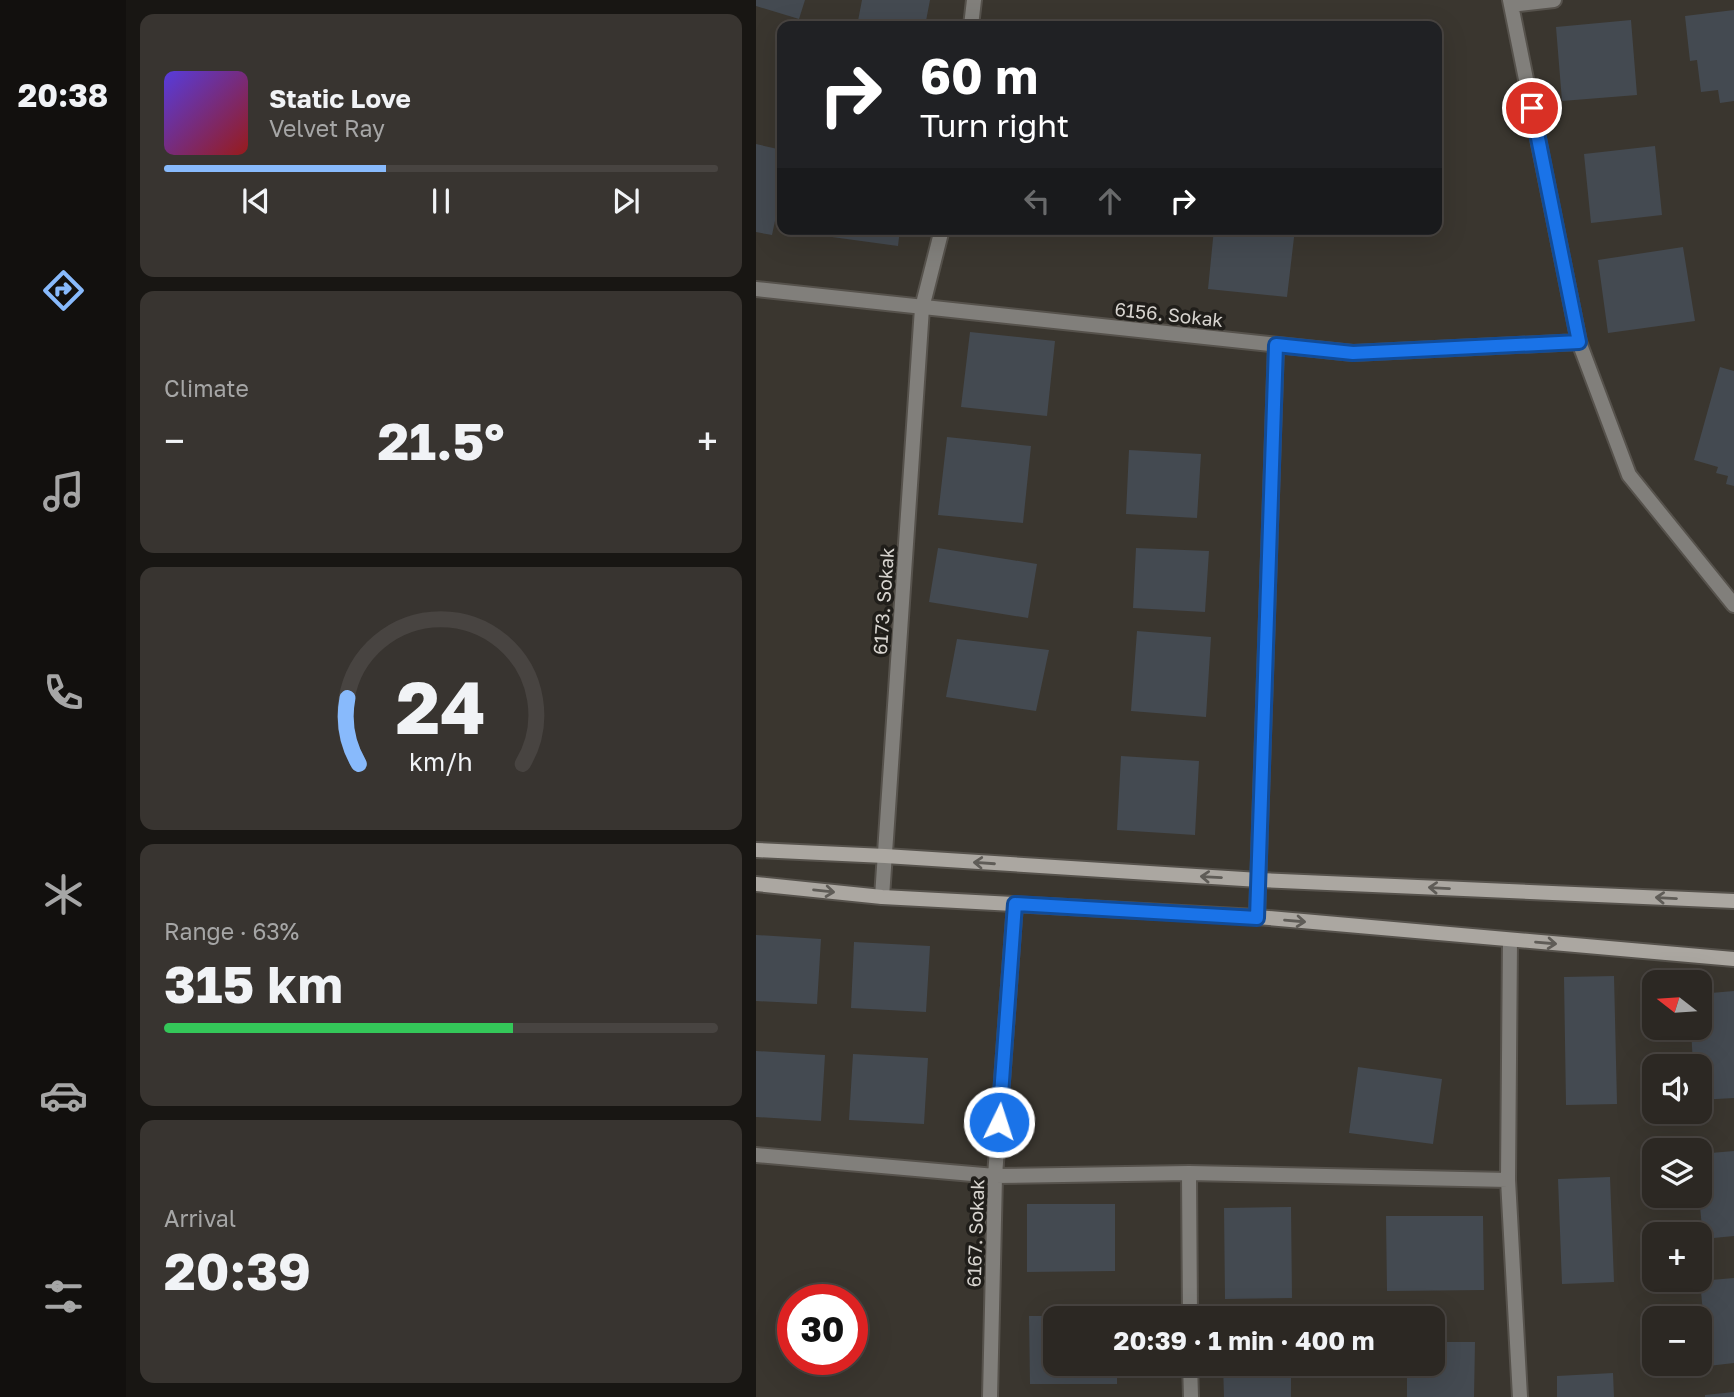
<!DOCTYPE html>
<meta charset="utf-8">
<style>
body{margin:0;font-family:"Golos Text",sans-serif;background:#383430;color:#f1f3f6;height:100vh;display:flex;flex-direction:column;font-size:26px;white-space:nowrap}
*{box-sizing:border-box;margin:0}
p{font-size:23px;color:#a6a6a6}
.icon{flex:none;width:38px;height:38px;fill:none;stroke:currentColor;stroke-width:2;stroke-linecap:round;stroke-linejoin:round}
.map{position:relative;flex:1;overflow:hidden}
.panel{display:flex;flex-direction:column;gap:14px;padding:14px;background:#181613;width:630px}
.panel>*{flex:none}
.hud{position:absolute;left:21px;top:21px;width:665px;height:214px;border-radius:14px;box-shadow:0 7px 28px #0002,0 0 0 2px #484441;background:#202124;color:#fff;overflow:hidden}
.needle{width:46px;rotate:287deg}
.controls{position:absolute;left:886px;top:970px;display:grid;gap:14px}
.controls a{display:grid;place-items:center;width:70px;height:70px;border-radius:14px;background:#2c2823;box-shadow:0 7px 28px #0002,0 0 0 2px #484441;font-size:35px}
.speed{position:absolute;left:21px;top:1284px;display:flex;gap:14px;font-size:35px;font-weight:700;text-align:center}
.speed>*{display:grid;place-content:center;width:91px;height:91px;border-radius:50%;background:#2c2823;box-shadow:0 7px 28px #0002,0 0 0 2px #484441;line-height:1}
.speed .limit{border:10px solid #d22;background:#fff;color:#111}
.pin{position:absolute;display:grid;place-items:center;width:60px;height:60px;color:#fff;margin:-30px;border:4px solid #fff;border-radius:50%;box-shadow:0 2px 7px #0007}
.me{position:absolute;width:77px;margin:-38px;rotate:4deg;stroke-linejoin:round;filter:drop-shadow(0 0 5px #0008)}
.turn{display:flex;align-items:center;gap:24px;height:147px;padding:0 28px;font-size:32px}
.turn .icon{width:91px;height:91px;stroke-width:2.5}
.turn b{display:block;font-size:49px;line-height:60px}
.lanes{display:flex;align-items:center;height:66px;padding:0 28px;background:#0003;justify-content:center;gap:35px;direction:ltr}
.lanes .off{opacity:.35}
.big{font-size:52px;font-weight:700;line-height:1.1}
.panel .tile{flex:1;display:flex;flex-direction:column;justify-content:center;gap:10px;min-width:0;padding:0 24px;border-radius:14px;background:#383430}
.panel .dial{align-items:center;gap:0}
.dial svg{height:182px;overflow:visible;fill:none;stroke:#484441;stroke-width:7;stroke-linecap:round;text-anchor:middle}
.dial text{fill:#f1f3f6;stroke:none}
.song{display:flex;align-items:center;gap:21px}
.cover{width:84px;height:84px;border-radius:10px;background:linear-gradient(135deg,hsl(250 70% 55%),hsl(0 70% 35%))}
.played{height:7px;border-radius:4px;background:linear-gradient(90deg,#88bafc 40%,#484441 40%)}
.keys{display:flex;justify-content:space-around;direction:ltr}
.heat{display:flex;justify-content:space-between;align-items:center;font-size:38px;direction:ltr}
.charge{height:10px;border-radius:5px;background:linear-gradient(90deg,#34c759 63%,#484441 0)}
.trip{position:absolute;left:287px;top:1306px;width:402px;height:70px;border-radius:14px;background:#2c2823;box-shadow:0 7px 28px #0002,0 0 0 2px #484441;font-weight:700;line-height:70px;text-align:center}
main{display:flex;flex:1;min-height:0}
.menu{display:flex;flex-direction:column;width:126px;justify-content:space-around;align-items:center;background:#12100e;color:#a6a6a6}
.menu .icon{width:49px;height:49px}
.menu .current{color:#88bafc}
.menu b{font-size:32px;color:#f1f3f6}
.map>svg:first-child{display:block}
</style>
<main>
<nav class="menu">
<b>20:38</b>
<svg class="icon current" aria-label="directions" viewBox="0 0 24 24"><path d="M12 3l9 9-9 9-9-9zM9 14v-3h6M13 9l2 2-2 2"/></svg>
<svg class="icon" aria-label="music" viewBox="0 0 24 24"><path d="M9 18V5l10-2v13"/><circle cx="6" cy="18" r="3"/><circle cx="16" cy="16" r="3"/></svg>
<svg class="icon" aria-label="phone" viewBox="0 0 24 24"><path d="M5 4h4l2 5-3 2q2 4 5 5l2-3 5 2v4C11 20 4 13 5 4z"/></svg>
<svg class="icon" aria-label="climate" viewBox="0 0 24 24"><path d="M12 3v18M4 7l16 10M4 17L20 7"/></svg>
<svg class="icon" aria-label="car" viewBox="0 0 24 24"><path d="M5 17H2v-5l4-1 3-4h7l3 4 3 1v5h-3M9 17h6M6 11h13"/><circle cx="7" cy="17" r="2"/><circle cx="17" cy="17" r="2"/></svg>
<svg class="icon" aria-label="filters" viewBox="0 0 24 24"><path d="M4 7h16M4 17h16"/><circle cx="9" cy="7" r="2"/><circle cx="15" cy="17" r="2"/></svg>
</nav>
<section class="panel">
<div class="tile">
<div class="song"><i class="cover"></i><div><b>Static Love</b><p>Velvet Ray</p></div></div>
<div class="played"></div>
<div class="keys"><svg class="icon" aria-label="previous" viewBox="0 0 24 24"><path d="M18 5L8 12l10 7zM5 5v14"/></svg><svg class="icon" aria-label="pause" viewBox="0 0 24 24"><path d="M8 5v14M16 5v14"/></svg><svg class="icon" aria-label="next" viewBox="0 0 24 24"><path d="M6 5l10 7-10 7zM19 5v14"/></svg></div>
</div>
<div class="tile"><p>Climate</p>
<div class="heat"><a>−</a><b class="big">21.5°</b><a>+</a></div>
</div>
<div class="tile dial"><svg viewBox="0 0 100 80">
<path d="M14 69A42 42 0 1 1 86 69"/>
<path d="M14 69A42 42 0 0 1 9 40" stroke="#88bafc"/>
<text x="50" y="56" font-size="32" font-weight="700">24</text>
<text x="50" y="72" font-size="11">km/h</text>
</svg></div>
<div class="tile"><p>Range · 63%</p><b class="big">315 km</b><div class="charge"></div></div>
<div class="tile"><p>Arrival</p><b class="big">20:39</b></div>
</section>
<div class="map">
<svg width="978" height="1397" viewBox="0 0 978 1397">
<rect width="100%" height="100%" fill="#3a362f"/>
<path fill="#444a51" d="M0,0h49l-6,19 -43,-13z
M106,0h68l-5,26h-68z
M978,10v91l-14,2 -2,-13 -17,2 -4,-32 -7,1 -5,-45z
M875,20l6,75 -75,6 -6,-74z
M0,144l26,6v38l-10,47 -16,-3z
M899,146l7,69 -71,8 -7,-69z
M77,229h67l-2,17 -66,-9z
M458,229h81l-8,68 -79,-8z
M927,247l12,74 -87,12 -10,-73z
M214,332l85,9 -8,75 -86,-9z
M964,367l14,4v115l-8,-2 2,-8 -12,-3 2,-6 -24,-7z
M191,437l84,9 -8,77 -85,-8z
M373,450l72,4 -4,64 -71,-4z
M182,548l99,16 -9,54 -99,-16z
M380,548l73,3 -4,61 -72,-4z
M381,631l74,6 -5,80 -75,-6z
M201,639l92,11 -13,61 -90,-14z
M365,756l78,5 -4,74 -78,-5z
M0,935l65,4 -4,65 -61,-3z
M98,942l76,4 -4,66 -75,-4z
M858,976l3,128 -51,1 -2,-128z
M978,991v107l-35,2v-34h-6l-2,-39h8v-33z
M0,1051l69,4 -4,66 -65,-4z
M97,1054l75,4 -4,66 -75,-4z
M602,1067l84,12 -9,65 -84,-11z
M978,1151v85l-31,3 -4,-44v-41z
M854,1177l4,105 -52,2 -4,-105z
M271,1204h88v67l-88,1z
M535,1207l1,91 -67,1 -1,-91z
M630,1216h97l1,74 -97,1z
M978,1278v85l-26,3 -8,-85z
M273,1316h26v47h62v21h-87z
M677,1342h42l-1,55h-67v-34h26z
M467,1363h68v34h-67z
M857,1373l1,24h-57v-21z
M978,1392v5h-29v-2z"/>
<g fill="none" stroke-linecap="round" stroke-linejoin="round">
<defs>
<path id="street" d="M754,0l69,342 50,133 105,130
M755,5l43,-5
M215,26l3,-26
M0,289l597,64 226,-11
M126,897l40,-589 20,-79
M501,917l19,-572
M754,940l-2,240 12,217
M0,1155l239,21 194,-3 319,7
M433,1173l1,145
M434,1363l1,34
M234,1397l5,-221 20,-272"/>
<path id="secondary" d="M0,850l129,6 374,24 475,21
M0,884l126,13 375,20 477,42"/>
</defs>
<use href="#street" stroke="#56524c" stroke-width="18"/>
<use href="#secondary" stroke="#56524c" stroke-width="18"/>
<use href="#street" stroke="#817f7b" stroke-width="14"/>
<use href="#secondary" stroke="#aba7a1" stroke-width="14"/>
</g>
<defs><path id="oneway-shaft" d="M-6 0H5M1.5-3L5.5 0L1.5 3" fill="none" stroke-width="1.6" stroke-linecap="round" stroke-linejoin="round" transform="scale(1.75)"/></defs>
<g stroke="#5f5c57">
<use href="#oneway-shaft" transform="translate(228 863) rotate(-176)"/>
<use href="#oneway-shaft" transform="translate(455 877) rotate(-177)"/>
<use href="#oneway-shaft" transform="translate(683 888) rotate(-177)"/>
<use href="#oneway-shaft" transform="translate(68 891) rotate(6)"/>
<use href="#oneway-shaft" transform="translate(910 898) rotate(-177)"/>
<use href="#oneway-shaft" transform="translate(539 921) rotate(5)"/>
<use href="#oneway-shaft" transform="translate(790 943) rotate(5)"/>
</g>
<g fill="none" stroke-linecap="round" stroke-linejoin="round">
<defs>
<path id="route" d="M243,1122l16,-218 242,14 19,-573 77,8 226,-11 -47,-234"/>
</defs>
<use href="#route" stroke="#114b97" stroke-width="18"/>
<use href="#route" stroke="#1a73e8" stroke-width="12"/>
</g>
<g text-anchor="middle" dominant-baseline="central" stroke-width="7" stroke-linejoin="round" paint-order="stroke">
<g font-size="19" fill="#d7d4cf" stroke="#201e1a">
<text transform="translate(413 314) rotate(6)">6156. Sokak</text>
<text transform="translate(127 601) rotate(-86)">6173. Sokak</text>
<text transform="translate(219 1233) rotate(-88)">6167. Sokak</text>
</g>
</g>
</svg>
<div class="controls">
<a><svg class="needle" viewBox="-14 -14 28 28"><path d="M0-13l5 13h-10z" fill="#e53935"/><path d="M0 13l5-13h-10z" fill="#a6a6a6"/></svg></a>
<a><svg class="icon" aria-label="sound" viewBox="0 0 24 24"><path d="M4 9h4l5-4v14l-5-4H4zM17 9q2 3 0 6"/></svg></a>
<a><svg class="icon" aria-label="layers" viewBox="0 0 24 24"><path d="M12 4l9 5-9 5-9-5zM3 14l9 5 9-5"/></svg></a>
<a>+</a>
<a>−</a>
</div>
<div class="speed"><div class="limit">30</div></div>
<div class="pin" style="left:776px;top:108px;background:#d93025"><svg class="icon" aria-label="arrive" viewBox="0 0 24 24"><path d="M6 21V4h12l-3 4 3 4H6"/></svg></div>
<svg class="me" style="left:243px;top:1122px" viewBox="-20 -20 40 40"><circle r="17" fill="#1a73e8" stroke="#fff" stroke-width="3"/><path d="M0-11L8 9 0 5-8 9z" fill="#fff"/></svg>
<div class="trip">20:39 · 1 min · 400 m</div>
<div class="hud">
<div class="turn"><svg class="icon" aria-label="right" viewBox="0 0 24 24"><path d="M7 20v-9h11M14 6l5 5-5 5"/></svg><div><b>60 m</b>Turn right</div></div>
<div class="lanes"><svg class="icon off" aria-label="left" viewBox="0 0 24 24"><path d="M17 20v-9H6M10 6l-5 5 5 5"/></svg><svg class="icon off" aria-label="ahead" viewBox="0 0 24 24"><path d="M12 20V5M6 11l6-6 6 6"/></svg><svg class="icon" aria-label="right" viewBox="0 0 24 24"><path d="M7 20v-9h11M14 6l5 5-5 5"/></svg></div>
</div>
</div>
</main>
